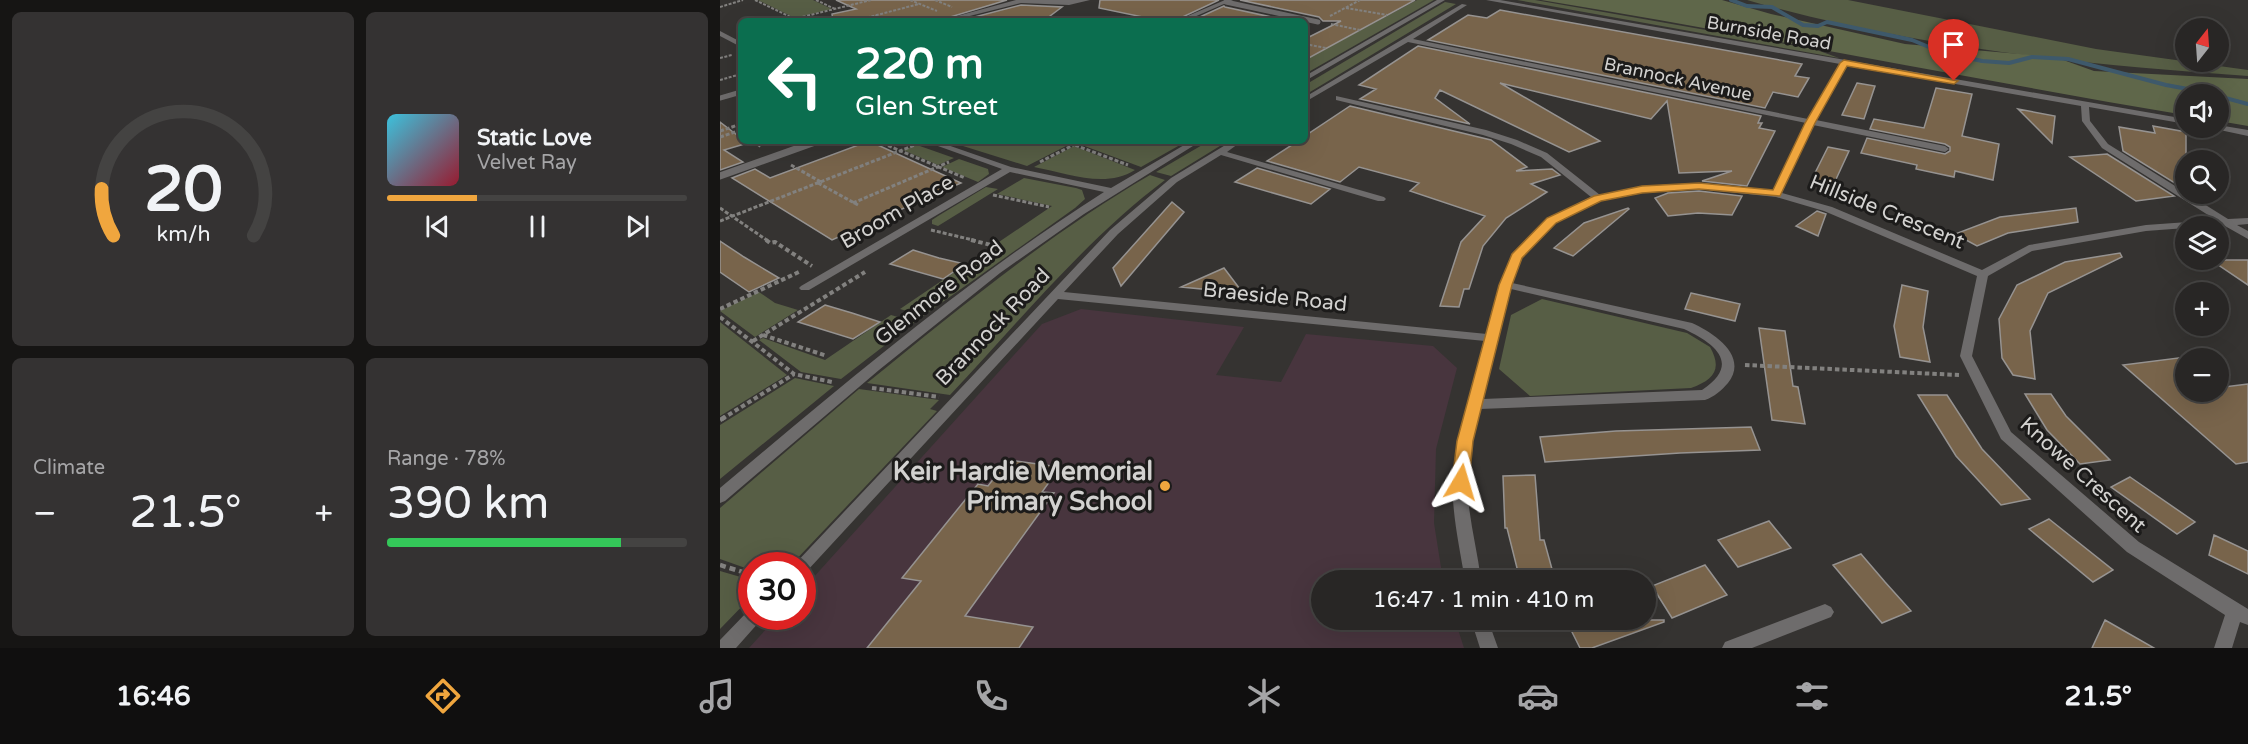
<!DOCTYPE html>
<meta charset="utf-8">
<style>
body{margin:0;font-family:"Varela Round",sans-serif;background:#343232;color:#f1f3f6;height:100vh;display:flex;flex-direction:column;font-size:22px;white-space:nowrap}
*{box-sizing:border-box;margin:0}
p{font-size:20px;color:#a5a5a7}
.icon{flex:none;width:33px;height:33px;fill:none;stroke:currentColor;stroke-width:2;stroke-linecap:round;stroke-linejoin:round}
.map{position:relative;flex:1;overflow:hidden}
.panel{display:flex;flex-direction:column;gap:12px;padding:12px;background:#161514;width:720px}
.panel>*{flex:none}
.top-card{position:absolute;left:18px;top:18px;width:570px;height:126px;border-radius:9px;box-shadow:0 6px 24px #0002,0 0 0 2px #444342;background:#0b6e4f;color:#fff;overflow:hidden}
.needle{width:39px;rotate:17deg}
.buttons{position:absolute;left:1455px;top:18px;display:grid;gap:12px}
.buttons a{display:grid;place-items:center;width:54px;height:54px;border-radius:50%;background:#282625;box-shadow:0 6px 24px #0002,0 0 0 2px #444342;font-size:30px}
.speed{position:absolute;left:18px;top:552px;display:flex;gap:12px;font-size:30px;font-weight:700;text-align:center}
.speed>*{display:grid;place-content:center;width:78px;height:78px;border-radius:50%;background:#282625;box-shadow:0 6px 24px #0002,0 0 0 2px #444342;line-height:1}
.speed .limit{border:9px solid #d22;background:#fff;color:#111}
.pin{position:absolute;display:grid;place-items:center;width:51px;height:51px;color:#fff;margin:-62px -26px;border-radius:50% 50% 50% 0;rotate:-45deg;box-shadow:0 0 6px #0007}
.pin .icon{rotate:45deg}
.me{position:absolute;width:66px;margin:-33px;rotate:7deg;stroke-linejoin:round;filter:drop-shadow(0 0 4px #0008)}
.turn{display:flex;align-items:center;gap:21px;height:126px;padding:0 18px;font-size:27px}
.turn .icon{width:78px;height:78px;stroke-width:2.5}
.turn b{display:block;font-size:42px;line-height:51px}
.big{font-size:45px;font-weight:600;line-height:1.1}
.panel .widget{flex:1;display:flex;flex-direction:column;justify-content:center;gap:9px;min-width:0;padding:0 21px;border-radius:9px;background:#343232}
.panel .dial{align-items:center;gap:0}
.dial svg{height:156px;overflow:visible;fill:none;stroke:#444342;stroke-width:7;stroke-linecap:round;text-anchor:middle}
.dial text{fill:#f1f3f6;stroke:none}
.song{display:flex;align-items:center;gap:18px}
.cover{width:72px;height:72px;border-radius:9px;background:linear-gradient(135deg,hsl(190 70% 55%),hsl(350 70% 35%))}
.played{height:6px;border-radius:3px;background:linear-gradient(90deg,#f0a63e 30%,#444342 30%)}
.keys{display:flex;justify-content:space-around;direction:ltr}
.heat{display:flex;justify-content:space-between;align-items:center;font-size:33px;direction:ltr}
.charge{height:9px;border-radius:4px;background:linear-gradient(90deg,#34c759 78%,#444342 0)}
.panel .tiles{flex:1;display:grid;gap:12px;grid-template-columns:repeat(2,1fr)}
.trip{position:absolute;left:591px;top:570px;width:345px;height:60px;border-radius:30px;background:#282625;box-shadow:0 6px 24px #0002,0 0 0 2px #444342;font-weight:600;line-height:60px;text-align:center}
.menu{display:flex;height:96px;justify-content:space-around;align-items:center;background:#100f0f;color:#a5a5a7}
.menu .icon{width:42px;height:42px}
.menu .on{color:#f0a63e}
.menu b{font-size:27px;color:#f1f3f6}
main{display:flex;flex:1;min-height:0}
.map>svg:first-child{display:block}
</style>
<main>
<section class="panel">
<div class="tiles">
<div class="widget dial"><svg viewBox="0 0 100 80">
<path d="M14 69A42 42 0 1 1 86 69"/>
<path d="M14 69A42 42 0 0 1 8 45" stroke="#f0a63e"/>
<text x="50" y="56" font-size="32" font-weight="700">20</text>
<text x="50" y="72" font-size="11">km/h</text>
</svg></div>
<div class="widget">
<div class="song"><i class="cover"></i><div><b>Static Love</b><p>Velvet Ray</p></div></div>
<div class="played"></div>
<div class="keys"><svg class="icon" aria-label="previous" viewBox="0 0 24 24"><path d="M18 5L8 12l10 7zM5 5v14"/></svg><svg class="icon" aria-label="pause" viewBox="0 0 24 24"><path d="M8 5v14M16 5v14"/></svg><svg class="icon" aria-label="next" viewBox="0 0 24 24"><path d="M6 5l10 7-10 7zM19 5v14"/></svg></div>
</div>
<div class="widget"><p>Climate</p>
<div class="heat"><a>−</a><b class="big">21.5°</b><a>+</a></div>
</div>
<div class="widget"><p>Range · 78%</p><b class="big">390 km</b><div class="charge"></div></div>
</div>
</section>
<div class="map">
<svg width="1528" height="648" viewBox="0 0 1528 648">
<rect width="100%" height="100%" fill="#353331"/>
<path fill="#48353e" d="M361,309l163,18 -28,48 65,7 25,-48 127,12 24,22 -21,81 -2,74 9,57h-121v40h133l9,28h-715l28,-31 25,-1 1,-27 239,-265z"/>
<path fill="#575e45" d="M38,0h55l19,9 -37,9z
M697,0h17l-129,74v-14z
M797,0h18l279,49 25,9z
M1027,0h101l248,49 152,21v6c-168,-12 -339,-29 -501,-76z
M725,2l11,2 -151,91v-10z
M227,141h110l11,4 -41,21z
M365,141h102l-46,26 -62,-23z
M489,141h19l-57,35 -15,-4z
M197,145l37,13 -16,7 -35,-15z
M354,146l61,24c-30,19 -68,3 -101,-3z
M239,159l29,10 1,5 -11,8 -36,-15z
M430,175l15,5c-80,60 -146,142 -215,215l-83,-12c91,-74 182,-149 283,-208z
M304,178l52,10 6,2 3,9 -10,9 -152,108 -23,-7 152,-103 -55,-12z
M266,187l12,2 -60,37 -6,-2v-4l6,-4z
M39,292l16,11 23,7 -43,27 -35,-26z
M822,299l145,34 23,14c13,23 3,33 -19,41l-161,8 -31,-27 12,-54z
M171,315l24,7 -74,57 -40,-7 -42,-32 4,-2 62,22z
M0,322l67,53 -67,41z
M75,378l39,8 -114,93v-54z
M139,389l80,11 -9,9 7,2 -146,154 -39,1 -1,4 -31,-11v-51z
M0,571l31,9 1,16 -32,33z"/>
<path fill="#5f674a" d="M821,0h181l49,14 134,30 150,13 39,14 154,8v47l-29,-5 -1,-27h-32l-1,21c-215,-36 -429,-80 -644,-115z"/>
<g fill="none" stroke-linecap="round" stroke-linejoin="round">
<path stroke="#3e596b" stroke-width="4" d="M1011,0l16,6 25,1 31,18 15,1 9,-4 85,18 29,12 41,9 27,2 23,-6 36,2 98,26 49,9
M1498,96l30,8"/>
</g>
<path fill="#78644b" stroke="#969391" stroke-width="1.5" d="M116,0h171l-70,21h-104l-1,-7 24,-5z
M380,0h119l-45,21h-12l-63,-13z
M520,0h175l-110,60v-21l36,-18h-18l-4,-4z
M301,5l41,2 -16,12 -87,2z
M504,6l1,1 65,14h-99z
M780,10l302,54 -7,12 14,2 -11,19 -25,-5 -8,16 -337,-68 40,-25 19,3z
M698,46l343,70 -3,7h4l-3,5 16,3 -28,55 -45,-5 30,-10 -53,2 -12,-72 -16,18 -151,-36 100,58 -31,11 -129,-62 -5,8 35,26 -110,-25 16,-10 -17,-4z
M1137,83l18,3 -11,33 -22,-4z
M1216,88l36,6 -10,42 37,8 -6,36 -38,-9 -1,6 -38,-8 1,-4 -56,-12 6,-15 78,16 5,-3v-4l-5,-3 -75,-15 4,-10 50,9z
M630,106l141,34 36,27 -11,4 36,-2 8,6 -29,9 16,8 -41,26 -23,28 -14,43h-5l-5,18 -19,-1 21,-64 24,-26 -75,-25 9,-8 -60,-16 -19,15 -73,-21 31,-20h7v-5z
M1298,109l37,7 -3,27z
M0,122l21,16v3l7,2 -24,7 19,12 -23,8z
M1433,126l33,6v58l-63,-39 -4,-24 36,6z
M149,141l92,42 -129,57 -100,-62 23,-9 15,9z
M1108,147l21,4 -17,37 -22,-5z
M1387,154l67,42 -38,5 -66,-44z
M537,168l73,21 -19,15 -76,-22z
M979,191l43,5 -10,19 -34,-2 -30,3 -13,-18 13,-5z
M452,202l12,10 -63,74 -8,-18z
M908,208l1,1 -56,47 -19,-8 30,-25z
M1356,208l2,14 -70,11 -31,13 -22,-12 45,-17z
M1097,211l9,3 -8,22 -22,-10z
M0,241l24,16 35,21 -30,14 -29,-20z
M193,250l26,8 26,6 -22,15 -53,-15z
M1400,253l2,4 -74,36 -18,38 5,48 -22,-4 -11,-17 -3,-39 18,-34 48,-23z
M1491,260h37v25z
M504,268l19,25 -62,-6z
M1182,285l26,6 -5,36 7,35 -30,-5 -6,-31z
M971,293l49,11 -5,17 -50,-12z
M105,305l27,8 28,9 -27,17 -55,-17z
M1039,328l26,3 8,55 5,1 7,37 -33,-4z
M1466,357v35h32v-9l6,4 24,-3v78l-12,2 -113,-99z
M1305,394h26l15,22 44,44 -30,4 -33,-34z
M1198,395h29l35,54 48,50 -29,6 -45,-49z
M1031,427l9,23 -80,3 -135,9 -5,-25 76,-6z
M288,460l52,7 -18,25 12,1 -89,123 68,11 -14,21h-152l54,-67 -19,-3 76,-94 10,2z
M815,475l5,65h4l11,40h-35l-13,-52h-2l-2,-52z
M1410,477l65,45 -18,12 -66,-47z
M1329,519l64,51 -20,12 -64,-53z
M1049,521l22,27 -53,19 -20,-27z
M1494,535l34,16v23l-39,-19z
M1141,554l24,28 26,29 -29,12 -49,-58z
M985,565l22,30 -55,23 -20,-32z
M846,620h98v2l-72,26h-12z
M1385,620l49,28h-62z"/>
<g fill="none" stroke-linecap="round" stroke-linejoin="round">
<path stroke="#82817f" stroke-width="2" stroke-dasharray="3 1.5" stroke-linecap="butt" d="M35,0l44,21
M96,0l19,9
M190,0l27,11
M215,0l17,7
M0,7l23,-7
M626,8l41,7
M155,16l12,5
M610,16l30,-16
M74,19l77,-19
M134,21l65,-17
M611,24l29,6
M585,44l21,4
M0,58l12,-3
M0,80l21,-6"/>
<path stroke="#82817f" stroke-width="3" stroke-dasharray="4 2" stroke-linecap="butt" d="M0,131l21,-7
M0,137l21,-7
M32,141l10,6
M157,141l88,37
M344,141l64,24
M320,162l41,-21
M71,165l30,17
M98,183l40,22
M273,195l56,12
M133,203l96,-41
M0,208l48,33
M0,221l195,-76
M211,230l46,11"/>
<path stroke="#82817f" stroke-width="4" stroke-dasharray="4.5 3" stroke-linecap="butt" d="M46,240l4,3 5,-1 37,24
M251,240l20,5
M0,309l81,-38
M0,317l74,57 38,8
M43,335l64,21
M33,341l112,-69
M1025,365l214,10
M152,388l67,9
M2,419l72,-45"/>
<path stroke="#82817f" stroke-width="4.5" stroke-dasharray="6 4" stroke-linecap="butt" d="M0,420l5,-3
M0,565l32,10"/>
<path stroke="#6e6c6c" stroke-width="5" d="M506,2l92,20
M0,98l21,-6"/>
<path stroke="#6e6c6c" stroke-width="7" d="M0,176l98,-35"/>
<path fill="#6e6c6c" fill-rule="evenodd" d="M296,0h74l-21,5 -48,-2 -71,18h-11z
M505,0h8l-48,21h-9z
M717,0h8l-140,81v-5z
M766,0h14l686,119v5l-97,-17 1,14 18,23 120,75 20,-1v6l-11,1 11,6v8l-23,-13h-39v2l-40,3 -114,20 -44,25 -16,80 39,76 128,110 109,67v16l-8,-3 -8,26h-18l11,-33 -98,-63 -126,-113 -41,-83 17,-80 -153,-65 -48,-14 -77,-8 -57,4 -41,7 -45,22 -34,36 -10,25 180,40c22,10 57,33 36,60 -6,7 -14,14 -23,17l-225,9c-6,23 -13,49 -13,74 1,33 10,65 14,97h-16c-5,-30 -14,-70 -12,-100 3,-47 20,-93 32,-139l-427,-42 -251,272 -5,1v-6h-9l317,-336 61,-52 61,-37h10l-15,11 157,45 2,2 -2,2h-6l-157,-46 -44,27 -59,52 -54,58 423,42 13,-49 13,-30 35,-37 43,-21 -50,-40 -30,-13 -28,-9 -147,-35v-4l150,34 31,10 30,13 53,42 42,-8 57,-4 75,8 32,-68 -398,-81 -103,60v-5l157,-93 5,1 -54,34 395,80 32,-55zM1127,65l234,41 1,15 20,27 114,72 -70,5 -117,20 -47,25 -150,-63 -50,-14 31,-68 132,27 4,-3 -4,-3 -129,-26zM791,289l173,40c32,15 57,35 18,61l-219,9z
M0,31l21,11v5l-21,-11z
M1498,125l30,5v6l-33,-7 -1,-1h4z
M204,141h12l75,26 100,21 80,-47h10l-117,73 -84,59 -121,97 -154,131 -5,2v-15c124,-104 247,-209 384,-296l-94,-20 -201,118h-8l-2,-2 2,-2 201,-117z
M1105,604l6,3 3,5 -3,5 -79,31h-30l3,-6z
M32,609v7h10l-2,5 -24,27h-16v-8l28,-29z
M751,620h17l10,28h-18z"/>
</g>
<path fill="#f0a63e" stroke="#9c6c28" stroke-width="1.5" d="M1124,60l114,21 -4,3 -107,-18 -32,57 -35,73 -81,-7 -57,4 -41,8 -45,22 -34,35 -10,27 -39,156 -4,41 -2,5 -6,2 -6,-2 -3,-5 5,-41 42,-156 13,-31 35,-36 47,-22 48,-10 57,-3 74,7 32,-67 35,-60z"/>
<circle fill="#f0a63e" stroke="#1c1b1a" stroke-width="2" cx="445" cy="486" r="6"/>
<g text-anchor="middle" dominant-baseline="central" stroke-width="6" stroke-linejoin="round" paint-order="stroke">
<g font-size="18" fill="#d3d2d0" stroke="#1c1b1a">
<text transform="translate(1049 33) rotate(10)">Burnside Road</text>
<text transform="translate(958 79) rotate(12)">Brannock Avenue</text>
</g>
<g font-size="21" fill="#d3d2d0" stroke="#1c1b1a">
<text transform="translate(177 212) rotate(-30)">Broom Place</text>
<text transform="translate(1167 212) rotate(22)">Hillside Crescent</text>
<text transform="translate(219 293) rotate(-38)">Glenmore Road</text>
<text transform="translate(555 297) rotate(6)">Braeside Road</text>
<text transform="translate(273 327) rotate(-46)">Brannock Road</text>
<text transform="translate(1363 475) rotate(42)">Knowe Crescent</text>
</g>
<g font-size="26" font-weight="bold" fill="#d3d2d0" stroke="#1c1b1a" text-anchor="end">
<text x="433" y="471">Keir Hardie Memorial<tspan x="433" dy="30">Primary School</tspan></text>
</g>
</g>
</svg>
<div class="buttons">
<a><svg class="needle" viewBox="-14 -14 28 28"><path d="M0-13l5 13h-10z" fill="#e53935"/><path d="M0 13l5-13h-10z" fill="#a5a5a7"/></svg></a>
<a><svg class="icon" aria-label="sound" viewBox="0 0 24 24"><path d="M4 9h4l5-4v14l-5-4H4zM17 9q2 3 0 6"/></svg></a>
<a><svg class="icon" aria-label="search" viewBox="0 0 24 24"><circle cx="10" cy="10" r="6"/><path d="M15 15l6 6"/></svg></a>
<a><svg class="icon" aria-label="layers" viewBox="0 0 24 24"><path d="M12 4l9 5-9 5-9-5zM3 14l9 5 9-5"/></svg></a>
<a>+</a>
<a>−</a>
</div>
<div class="speed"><div class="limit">30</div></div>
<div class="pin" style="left:1234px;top:81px;background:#d93025"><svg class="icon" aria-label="arrive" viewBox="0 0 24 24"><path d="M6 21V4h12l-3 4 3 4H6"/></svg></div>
<svg class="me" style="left:741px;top:482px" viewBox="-20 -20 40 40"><path d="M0-17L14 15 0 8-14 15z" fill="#f0a63e" stroke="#fff" stroke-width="4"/></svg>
<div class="trip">16:47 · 1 min · 410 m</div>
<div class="top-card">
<div class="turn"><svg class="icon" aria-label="left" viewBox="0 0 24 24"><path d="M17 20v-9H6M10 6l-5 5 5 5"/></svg><div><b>220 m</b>Glen Street</div></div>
</div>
</div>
</main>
<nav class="menu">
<b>16:46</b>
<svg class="icon on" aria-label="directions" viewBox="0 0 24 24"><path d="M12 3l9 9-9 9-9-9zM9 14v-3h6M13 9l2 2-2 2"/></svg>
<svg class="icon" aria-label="music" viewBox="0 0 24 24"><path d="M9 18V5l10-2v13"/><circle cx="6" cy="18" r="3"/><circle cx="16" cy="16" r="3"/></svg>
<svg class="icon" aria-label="phone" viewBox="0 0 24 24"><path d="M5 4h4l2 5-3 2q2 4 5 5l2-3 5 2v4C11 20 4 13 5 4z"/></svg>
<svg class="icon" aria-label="climate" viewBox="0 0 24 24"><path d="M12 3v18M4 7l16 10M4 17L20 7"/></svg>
<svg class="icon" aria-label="car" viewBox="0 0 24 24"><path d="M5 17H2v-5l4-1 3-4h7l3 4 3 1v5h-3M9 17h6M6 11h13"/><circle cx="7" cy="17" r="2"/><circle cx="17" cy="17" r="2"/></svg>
<svg class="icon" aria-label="filters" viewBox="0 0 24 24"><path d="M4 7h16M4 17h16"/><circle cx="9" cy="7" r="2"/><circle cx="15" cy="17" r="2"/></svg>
<b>21.5°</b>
</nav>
